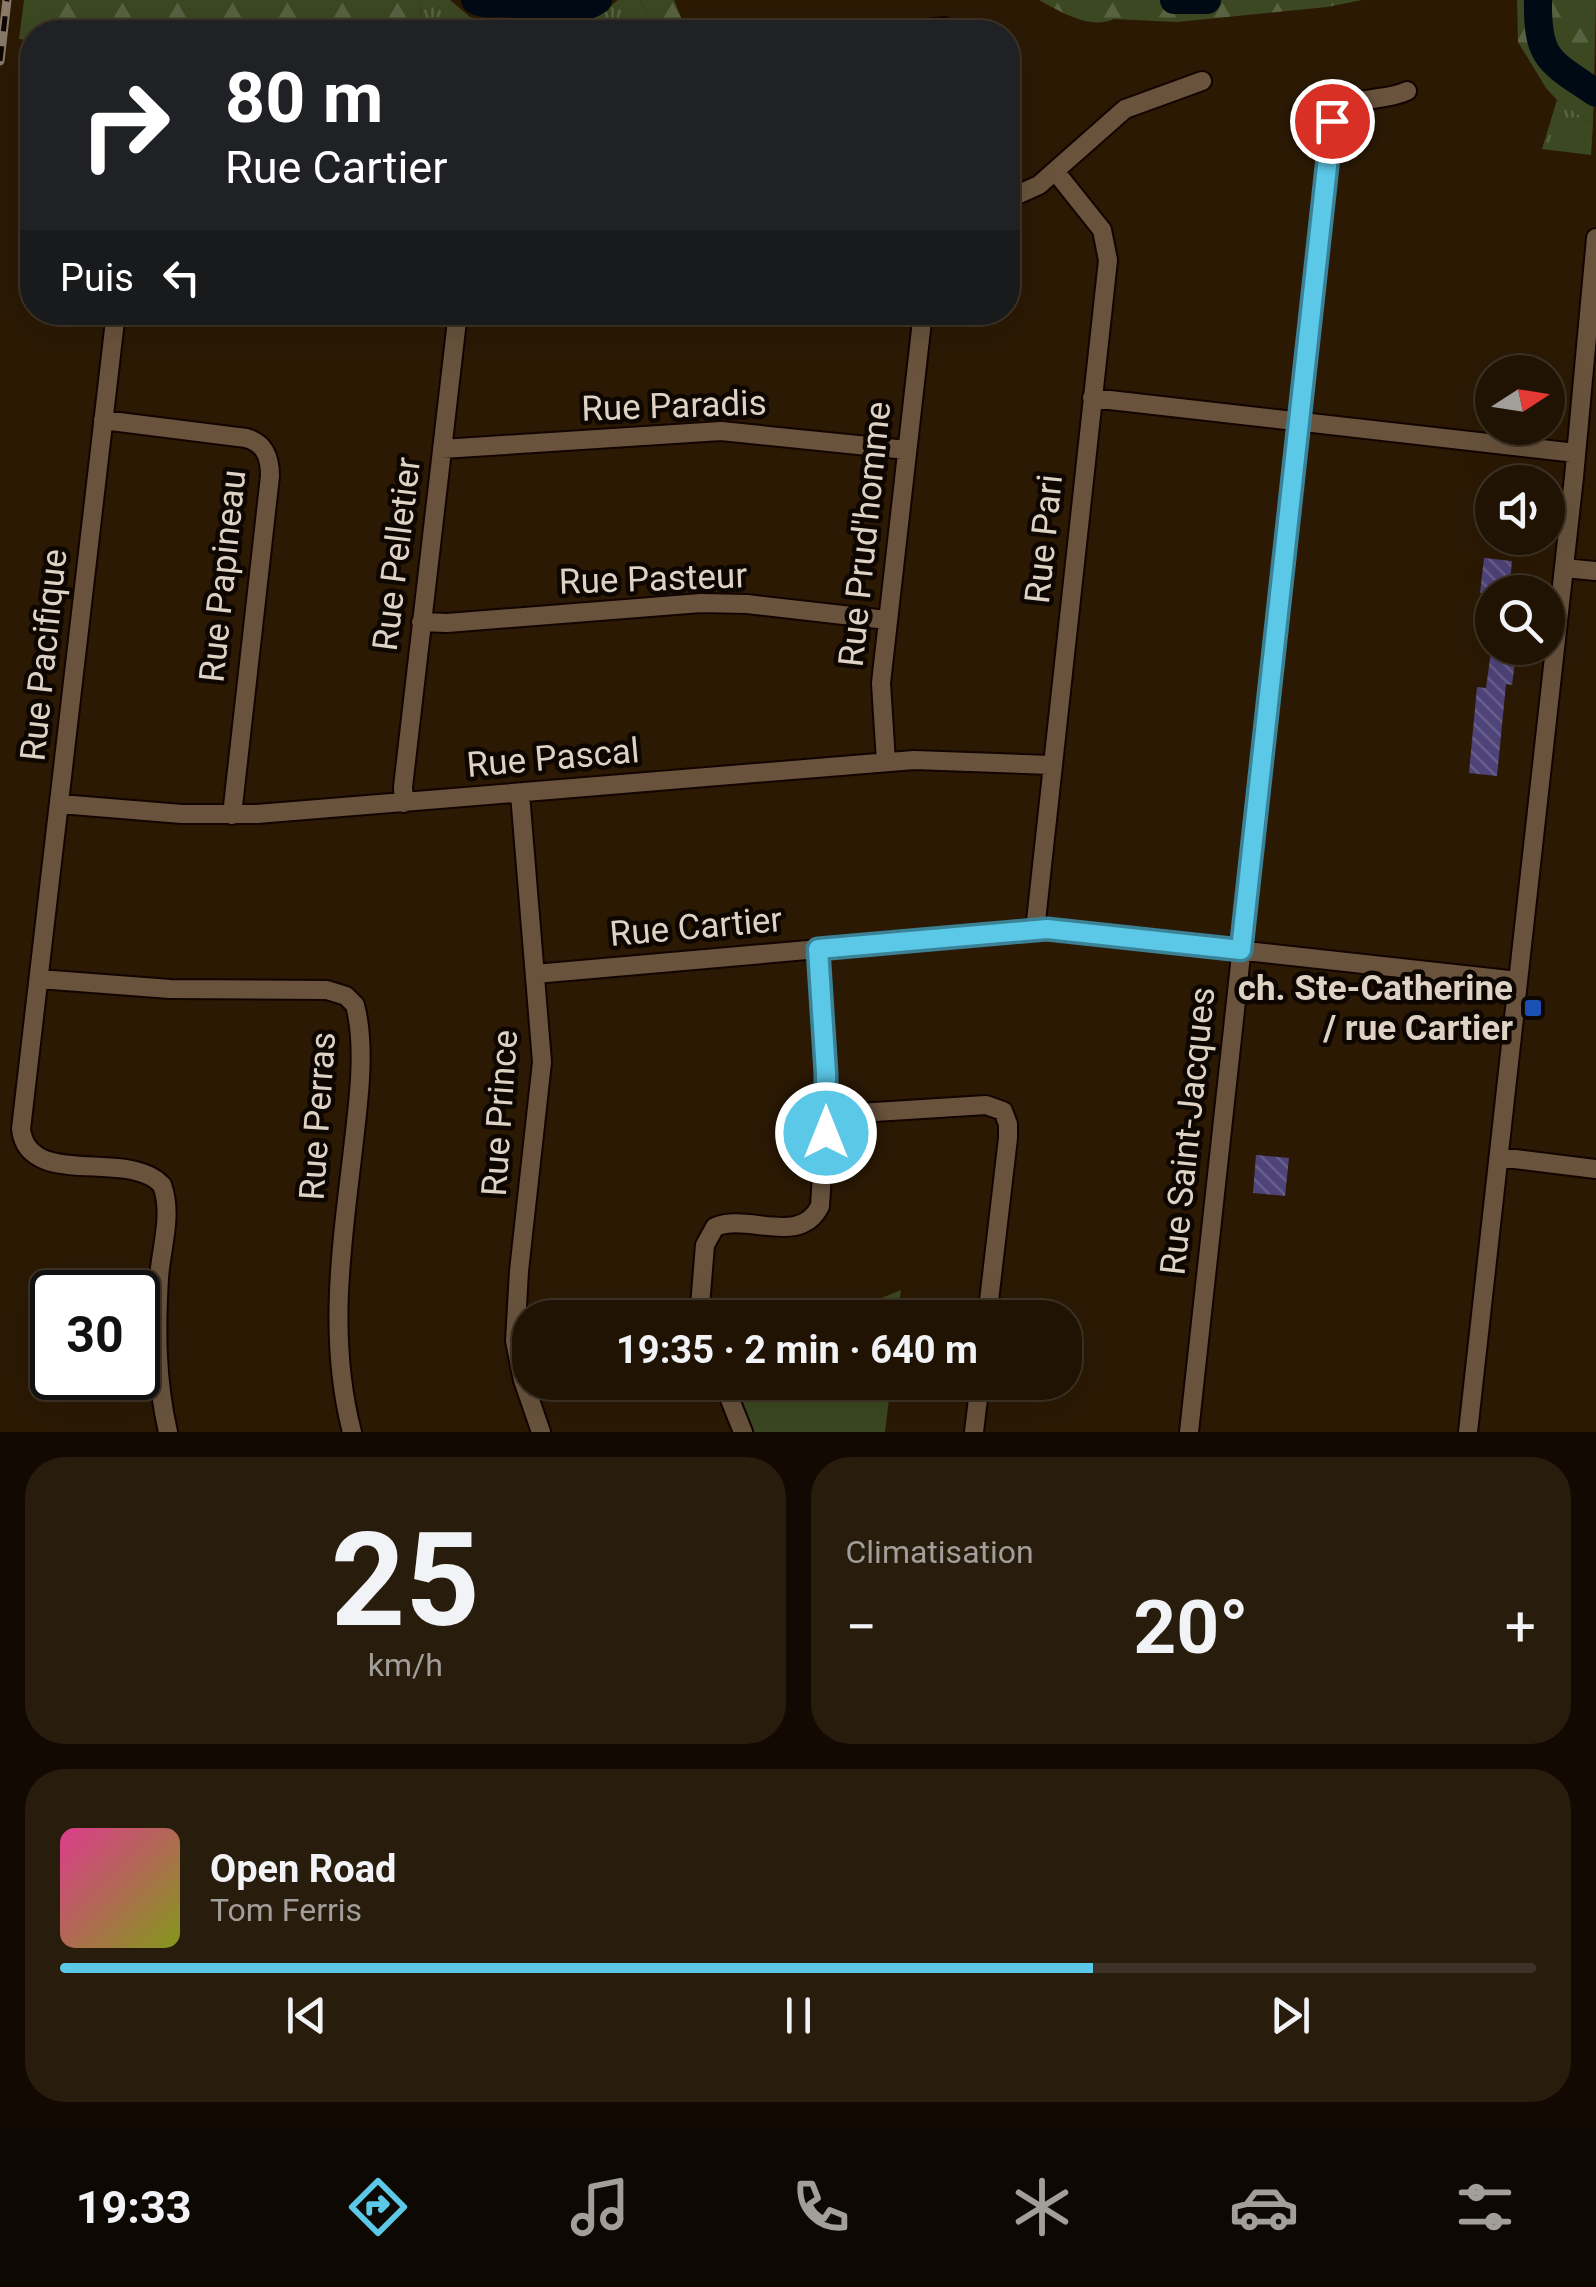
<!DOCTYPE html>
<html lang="fr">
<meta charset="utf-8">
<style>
body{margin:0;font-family:Roboto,sans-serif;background:#281c0d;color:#f1f3f6;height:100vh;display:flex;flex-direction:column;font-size:38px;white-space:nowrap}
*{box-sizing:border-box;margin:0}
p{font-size:32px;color:#a29e9a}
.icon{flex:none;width:55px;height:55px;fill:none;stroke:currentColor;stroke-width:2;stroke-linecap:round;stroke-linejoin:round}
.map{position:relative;height:1432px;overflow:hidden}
.panel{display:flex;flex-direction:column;gap:25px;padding:25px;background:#120a02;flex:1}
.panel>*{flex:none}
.guide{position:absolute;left:20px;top:20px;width:1000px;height:305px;border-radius:40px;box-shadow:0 10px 40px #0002,0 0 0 2px #3d3225;background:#202124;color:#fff;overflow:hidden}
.needle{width:65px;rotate:78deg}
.fabs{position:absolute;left:1475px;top:355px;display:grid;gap:20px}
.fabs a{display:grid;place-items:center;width:90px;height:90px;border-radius:50%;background:#201303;box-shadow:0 10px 40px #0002,0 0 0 2px #3d3225;font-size:50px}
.speed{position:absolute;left:30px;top:1270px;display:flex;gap:20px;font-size:50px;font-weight:700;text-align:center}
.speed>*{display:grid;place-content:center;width:130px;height:130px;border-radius:50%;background:#201303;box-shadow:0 10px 40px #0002,0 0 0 2px #3d3225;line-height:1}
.speed .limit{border:5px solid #111;border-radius:15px;background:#fff;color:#111}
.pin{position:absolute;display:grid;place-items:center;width:85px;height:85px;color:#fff;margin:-42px;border:5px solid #fff;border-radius:50%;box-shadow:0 2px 10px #0007}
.me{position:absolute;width:110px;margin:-55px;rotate:0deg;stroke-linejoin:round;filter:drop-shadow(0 0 8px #0008)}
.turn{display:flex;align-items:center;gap:35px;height:210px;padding:0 40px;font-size:45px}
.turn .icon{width:130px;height:130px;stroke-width:2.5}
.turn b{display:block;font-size:70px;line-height:85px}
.then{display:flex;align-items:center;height:95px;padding:0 40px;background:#0003;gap:20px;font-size:38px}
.big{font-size:75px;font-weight:700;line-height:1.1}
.panel .tile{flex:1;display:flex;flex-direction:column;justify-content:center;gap:15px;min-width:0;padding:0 35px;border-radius:40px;background:#281c0d}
.panel .dial{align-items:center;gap:0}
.dial b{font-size:130px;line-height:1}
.song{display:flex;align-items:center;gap:30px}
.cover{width:120px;height:120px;border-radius:15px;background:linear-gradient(135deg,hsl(330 70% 55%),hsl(70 70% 35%))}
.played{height:10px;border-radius:5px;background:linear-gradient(90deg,#5bc8e7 70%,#3d3225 70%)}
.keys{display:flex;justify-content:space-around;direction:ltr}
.heat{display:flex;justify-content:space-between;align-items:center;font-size:55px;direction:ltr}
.panel .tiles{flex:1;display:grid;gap:25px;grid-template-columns:1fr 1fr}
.tile:last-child{grid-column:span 2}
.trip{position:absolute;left:512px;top:1300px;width:570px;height:100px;border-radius:40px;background:#201303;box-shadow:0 10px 40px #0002,0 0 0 2px #3d3225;font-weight:700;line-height:100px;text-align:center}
.dock{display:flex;height:160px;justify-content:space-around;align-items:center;background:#0d0801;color:#a29e9a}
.dock .icon{width:70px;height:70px}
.dock .active{color:#5bc8e7}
.dock b{font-size:45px;color:#f1f3f6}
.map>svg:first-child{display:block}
</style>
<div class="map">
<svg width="1596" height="1432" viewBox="0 0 1596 1432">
<defs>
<pattern id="grass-tufts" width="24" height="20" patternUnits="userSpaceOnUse" patternTransform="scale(2.5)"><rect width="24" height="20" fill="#3c4822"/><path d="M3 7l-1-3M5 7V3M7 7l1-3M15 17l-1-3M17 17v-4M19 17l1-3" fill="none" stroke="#586241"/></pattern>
<pattern id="forest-firs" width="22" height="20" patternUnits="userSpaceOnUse" patternTransform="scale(2.5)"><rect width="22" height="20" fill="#3c4822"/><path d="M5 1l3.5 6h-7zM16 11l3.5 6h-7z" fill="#586241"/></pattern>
<pattern id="building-back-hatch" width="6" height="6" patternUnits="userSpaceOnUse" patternTransform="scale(2.5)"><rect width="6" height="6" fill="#4f447a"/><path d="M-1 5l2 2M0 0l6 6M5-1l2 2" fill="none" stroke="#685e8b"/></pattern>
</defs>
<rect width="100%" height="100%" fill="#2b1904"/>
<path fill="url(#grass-tufts)" d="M421,0h29l20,17 26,7 39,2 34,-2 29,-8 20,-16h22l19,32h-239z
M1557,100l36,24 -2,31 -49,-6z"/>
<path fill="url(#forest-firs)" d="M24,0h397l-1,32h-388v9l-13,-2z
M640,0h34l13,32h-28z
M1039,0h323l-35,7 -150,15 -63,-3c-24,11 -53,-7 -75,-19z
M1517,0h79l-3,124 -36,-24 -11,-12 -28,-46z"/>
<path fill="#3c4822" d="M901,1289l-3,28h-63l66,-27z
M731,1383h160l-6,49h-134z"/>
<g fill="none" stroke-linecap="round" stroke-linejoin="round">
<path stroke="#000a15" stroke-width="28" d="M475,0c12,7 24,1 38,4 8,2 15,6 23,7 18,2 48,-1 62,-11
M1174,0h33
M1538,0c-1,59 11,61 58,93"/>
</g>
<path fill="url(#building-back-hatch)" d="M1484,558l28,3 -3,31 -29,1z
M1491,651l25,3 -4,31 -6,-1 -9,92 -28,-3 8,-86 9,1z
M1256,1155l33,3 -4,38 -32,-3z"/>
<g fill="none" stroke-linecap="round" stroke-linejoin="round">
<defs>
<path id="minor" d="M906,32l38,-5
M1008,199l31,-14 86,-76 77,-28
M116,312l-95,817c7,61 108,19 141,56 11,29 -1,63 -3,93 -3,52 -3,102 9,154
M1092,398l484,55
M103,420l143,18c19,5 24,19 24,38l-38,339
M442,449l279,-18 186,19
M1564,568l32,3
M421,622l26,1 254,-20 46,1 140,16
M886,762l-5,-79 42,-371
M520,794l22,268 -23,209 -4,70 8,39 18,52
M404,803l-1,-16 55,-475
M60,804l122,10h75l657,-54 137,5
M1035,930l73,-670 -6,-30 -47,-59
M535,974l512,-45 471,52
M39,979l131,10 157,1 19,6 9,9c12,45 2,107 -3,153 -11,92 -24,182 0,274
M827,1115l159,-10 17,6 5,13v14l-21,180
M1499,1157l97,12
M699,1318l6,-73 10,-18c33,-14 85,20 105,-21l7,-114 -9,-143
M723,1382l20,50
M974,1432l6,-50
M1189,1432l143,-1311c15,-28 50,-18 75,-30
M1468,1432l106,-955 22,-239"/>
</defs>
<use href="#minor" stroke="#130400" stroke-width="22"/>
<use href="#minor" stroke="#69533d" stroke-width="18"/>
<defs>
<path id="rail" d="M0,61l7,-61"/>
</defs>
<use href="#rail" stroke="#887968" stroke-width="9"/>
<use href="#rail" stroke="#0d0601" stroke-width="5" stroke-dasharray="15" stroke-linecap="butt"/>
</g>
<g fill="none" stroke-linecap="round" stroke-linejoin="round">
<defs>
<path id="route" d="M826,1133v-60l-8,-124 229,-20 194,21 91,-829"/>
</defs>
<use href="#route" stroke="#3b8296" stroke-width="25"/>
<use href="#route" stroke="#5bc8e7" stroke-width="18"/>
</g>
<rect fill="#1a4fb4" stroke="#0d0601" stroke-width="4" x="1523" y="998" width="20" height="20" rx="5"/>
<g text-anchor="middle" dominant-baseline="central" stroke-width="9" stroke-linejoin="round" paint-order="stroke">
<g font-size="35" fill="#ded2c5" stroke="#0d0601">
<text transform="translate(674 406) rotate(-2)">Rue Paradis</text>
<text transform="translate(865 534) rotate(-84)">Rue Prud'homme</text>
<text transform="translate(1044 539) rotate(-84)">Rue Pari</text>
<text transform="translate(397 554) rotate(-83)">Rue Pelletier</text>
<text transform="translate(223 576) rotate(-84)">Rue Papineau</text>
<text transform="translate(653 579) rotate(-2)">Rue Pasteur</text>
<text transform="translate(44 655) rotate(-84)">Rue Pacifique</text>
<text transform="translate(553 758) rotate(-5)">Rue Pascal</text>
<text transform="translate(696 927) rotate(-5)">Rue Cartier</text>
<text transform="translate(500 1113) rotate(-86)">Rue Prince</text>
<text transform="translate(318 1116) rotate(-86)">Rue Perras</text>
<text transform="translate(1188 1131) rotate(-84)">Rue Saint-Jacques</text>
</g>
<g font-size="35" font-weight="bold" fill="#ded2c5" stroke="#0d0601" text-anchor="end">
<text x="1513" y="988">ch. Ste-Catherine<tspan x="1513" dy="40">/ rue Cartier</tspan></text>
</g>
</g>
</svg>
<div class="fabs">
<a><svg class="needle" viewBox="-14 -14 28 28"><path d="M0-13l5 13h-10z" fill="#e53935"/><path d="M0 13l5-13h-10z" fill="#a29e9a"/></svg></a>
<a><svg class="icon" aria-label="sound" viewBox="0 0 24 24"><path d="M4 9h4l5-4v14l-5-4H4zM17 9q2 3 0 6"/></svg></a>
<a><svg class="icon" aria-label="search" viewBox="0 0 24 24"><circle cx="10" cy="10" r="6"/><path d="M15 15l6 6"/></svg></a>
</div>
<div class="speed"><div class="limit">30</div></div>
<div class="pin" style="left:1332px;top:121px;background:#d93025"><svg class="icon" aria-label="arrive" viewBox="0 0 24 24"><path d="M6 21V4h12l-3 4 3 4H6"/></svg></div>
<svg class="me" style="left:826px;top:1133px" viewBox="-20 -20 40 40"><circle r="17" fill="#5bc8e7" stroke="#fff" stroke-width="3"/><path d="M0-11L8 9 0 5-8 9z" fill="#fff"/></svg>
<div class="trip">19:35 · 2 min · 640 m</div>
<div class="guide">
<div class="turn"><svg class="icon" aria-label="right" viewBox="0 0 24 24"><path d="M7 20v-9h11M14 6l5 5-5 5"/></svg><div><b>80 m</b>Rue Cartier</div></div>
<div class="then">Puis<svg class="icon" aria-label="left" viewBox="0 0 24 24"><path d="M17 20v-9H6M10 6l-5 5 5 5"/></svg></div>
</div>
</div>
<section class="panel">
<div class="tiles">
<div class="tile dial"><b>25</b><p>km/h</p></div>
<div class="tile"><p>Climatisation</p>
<div class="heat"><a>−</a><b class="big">20°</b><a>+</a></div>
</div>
<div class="tile">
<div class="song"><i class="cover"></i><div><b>Open Road</b><p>Tom Ferris</p></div></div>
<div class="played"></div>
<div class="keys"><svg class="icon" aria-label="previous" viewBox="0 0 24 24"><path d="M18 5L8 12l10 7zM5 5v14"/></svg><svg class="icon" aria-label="pause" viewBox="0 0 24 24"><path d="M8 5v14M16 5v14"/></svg><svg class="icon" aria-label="next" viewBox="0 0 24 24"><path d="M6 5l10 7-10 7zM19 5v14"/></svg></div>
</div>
</div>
</section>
<nav class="dock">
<b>19:33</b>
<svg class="icon active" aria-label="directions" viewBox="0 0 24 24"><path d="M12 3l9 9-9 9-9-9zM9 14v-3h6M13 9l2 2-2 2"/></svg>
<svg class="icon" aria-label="music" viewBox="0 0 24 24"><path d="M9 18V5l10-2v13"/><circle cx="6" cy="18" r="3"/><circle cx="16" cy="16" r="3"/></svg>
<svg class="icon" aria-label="phone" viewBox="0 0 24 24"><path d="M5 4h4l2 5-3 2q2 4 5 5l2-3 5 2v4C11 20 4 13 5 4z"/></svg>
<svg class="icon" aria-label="climate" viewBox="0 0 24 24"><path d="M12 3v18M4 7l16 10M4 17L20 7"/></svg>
<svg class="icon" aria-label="car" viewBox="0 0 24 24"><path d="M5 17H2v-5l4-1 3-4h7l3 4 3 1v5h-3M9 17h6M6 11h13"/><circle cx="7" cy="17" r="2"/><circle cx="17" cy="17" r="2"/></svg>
<svg class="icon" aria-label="filters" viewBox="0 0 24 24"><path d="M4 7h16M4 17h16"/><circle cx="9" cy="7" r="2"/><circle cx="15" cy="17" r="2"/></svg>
</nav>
